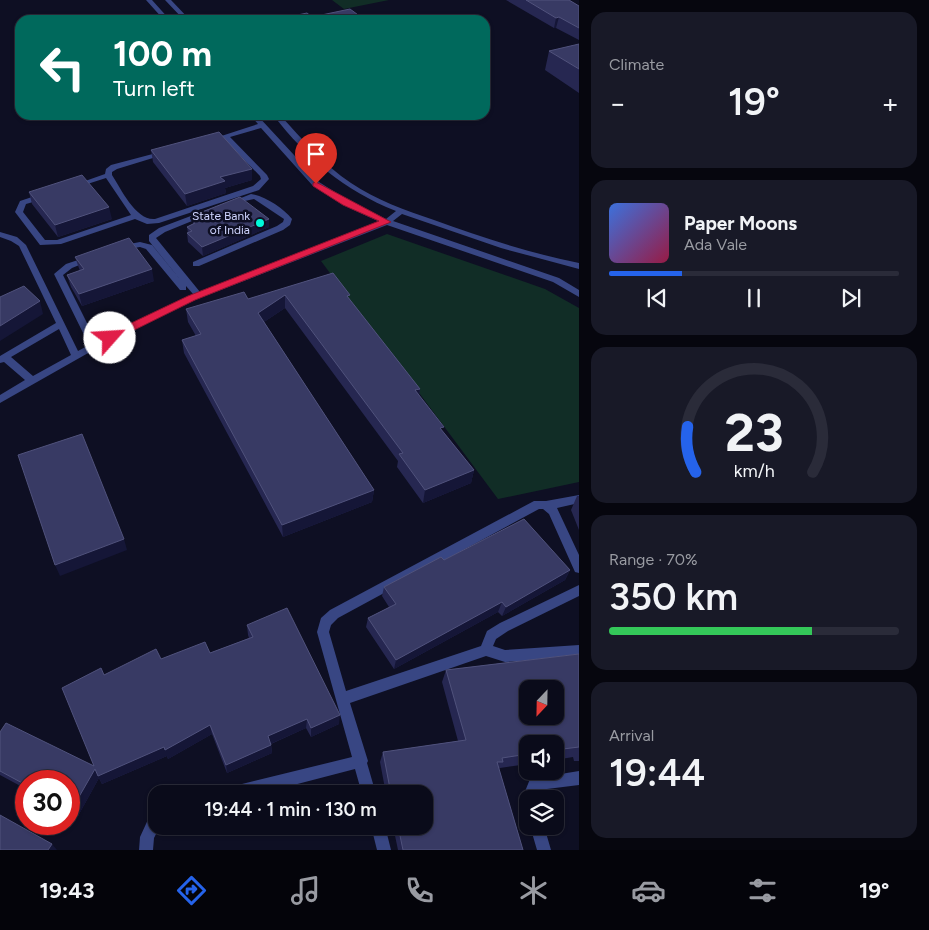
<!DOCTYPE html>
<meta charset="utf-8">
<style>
body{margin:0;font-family:Figtree,sans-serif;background:#181927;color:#f1f3f6;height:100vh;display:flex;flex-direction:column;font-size:19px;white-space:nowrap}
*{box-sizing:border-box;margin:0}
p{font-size:16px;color:#999ba2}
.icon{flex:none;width:28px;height:28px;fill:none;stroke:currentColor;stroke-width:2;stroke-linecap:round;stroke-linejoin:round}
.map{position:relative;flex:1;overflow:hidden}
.side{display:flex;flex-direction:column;gap:12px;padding:12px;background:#06060e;width:350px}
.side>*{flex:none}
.hud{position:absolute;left:15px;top:15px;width:475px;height:105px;border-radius:15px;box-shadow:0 1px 4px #0004,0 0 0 1px #2a2b39;background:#00695c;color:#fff;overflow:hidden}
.needle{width:32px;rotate:202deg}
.controls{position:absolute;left:519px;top:680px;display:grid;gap:10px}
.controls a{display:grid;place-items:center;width:45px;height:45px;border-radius:10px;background:#0a0b1a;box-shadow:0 1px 4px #0004,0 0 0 1px #2a2b39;font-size:25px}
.speed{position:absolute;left:15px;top:770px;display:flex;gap:10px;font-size:25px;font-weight:700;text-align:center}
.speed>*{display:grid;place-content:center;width:65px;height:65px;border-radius:50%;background:#0a0b1a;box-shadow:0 1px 4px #0004,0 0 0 1px #2a2b39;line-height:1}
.speed .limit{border:8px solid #d22;background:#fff;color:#111}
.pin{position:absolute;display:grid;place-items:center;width:42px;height:42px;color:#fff;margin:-51px -21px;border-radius:50% 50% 50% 0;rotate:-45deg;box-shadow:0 0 5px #0007}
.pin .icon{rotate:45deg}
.me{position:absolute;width:55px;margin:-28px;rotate:64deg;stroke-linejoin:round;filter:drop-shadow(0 0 4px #0008)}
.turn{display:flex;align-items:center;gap:18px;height:105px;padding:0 15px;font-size:22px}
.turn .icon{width:65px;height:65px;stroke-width:2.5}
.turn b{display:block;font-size:35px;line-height:42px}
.big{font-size:38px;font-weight:600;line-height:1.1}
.side .tile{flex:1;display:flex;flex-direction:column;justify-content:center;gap:8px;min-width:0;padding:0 18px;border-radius:15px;background:#181927}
.side .dial{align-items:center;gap:0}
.dial svg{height:130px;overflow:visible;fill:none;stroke:#2a2b39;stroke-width:7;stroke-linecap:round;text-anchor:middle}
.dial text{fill:#f1f3f6;stroke:none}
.song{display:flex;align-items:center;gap:15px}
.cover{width:60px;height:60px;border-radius:8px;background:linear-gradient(135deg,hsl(220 70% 55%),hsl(340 70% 35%))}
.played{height:5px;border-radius:2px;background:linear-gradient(90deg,#2563eb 25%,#2a2b39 25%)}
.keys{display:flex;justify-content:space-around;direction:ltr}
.heat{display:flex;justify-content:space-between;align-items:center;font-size:28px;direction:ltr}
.charge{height:8px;border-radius:4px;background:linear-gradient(90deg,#34c759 70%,#2a2b39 0)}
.trip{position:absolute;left:148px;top:785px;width:285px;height:50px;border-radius:15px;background:#0a0b1a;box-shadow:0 1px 4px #0004,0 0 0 1px #2a2b39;font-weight:600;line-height:50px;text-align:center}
.tabs{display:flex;height:80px;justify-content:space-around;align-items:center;background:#04040a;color:#999ba2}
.tabs .icon{width:35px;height:35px}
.tabs .on{color:#2563eb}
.tabs b{font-size:22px;color:#f1f3f6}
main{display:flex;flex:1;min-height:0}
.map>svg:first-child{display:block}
</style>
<main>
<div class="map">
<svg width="579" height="850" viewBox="0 0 579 850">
<rect width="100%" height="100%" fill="#0e0f23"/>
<path fill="#112d26" d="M332,0h57l-45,9z
M387,234l158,55 34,19v174l-81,17 -177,-238z"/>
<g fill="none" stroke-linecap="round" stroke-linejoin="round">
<path fill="#384683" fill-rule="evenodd" d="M146,0h6l18,20h-6z
M165,0h6l19,20h-6z
M250,115h7l62,67 30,19 37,18 10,-8c-53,-21 -88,-52 -123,-96h7c22,24 44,50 71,68 25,17 54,27 83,37 47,17 95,33 145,43v6l-78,-21 -99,-34 -9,7 166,57 20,12v7l-26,-15 -166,-57 -192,75 -98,48 -97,55v-8l25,-15 -21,-18 -4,1v-7l56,-33 -37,-77 -8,-5 -11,-4v-5l17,5 9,8 52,106 11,-6 -35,-71 12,-10 24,-8 4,3 -22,9 -9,7 33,66 97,-47 -7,-8v4h-6l-34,-41 -6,-2 -18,3 -4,-2 1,-2 21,-4 12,3 31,38 -34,-42v-6l10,-7 53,-20h3l4,2 -54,22 -9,6 44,54 180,-70 -37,-17 -30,-19 -52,-58 -31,9 37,38 2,4 -10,11 -100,33 -12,1 -12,-5 -74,25 -21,1 -25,-33 5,-11 21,-7h6v4l-21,6 -3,8 22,28h12l74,-25 -25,-37 -31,10 -4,-2 34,-12 1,-5 5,-4 53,-14 2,1v2l-49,15 -5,3v3c9,14 24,46 43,44l98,-33 8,-7 -1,-3 -36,-37 -12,3 -3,-2 49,-16zM59,329l12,26 -38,21 -22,-19z
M251,194c14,2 32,14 41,25l-2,6 -7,5 -84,36h-6v-4l84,-36 6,-4 1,-3 -30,-20 -14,3 -4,-2z
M579,495v8l-22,5 22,47v18l-4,-1 -26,-58 -6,-5h-4l-201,109 -7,7 -2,7 17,59 135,-45 6,-15 13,-8 79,-38v11l-71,35 -12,8 -3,7 12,4 74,-5v12l-74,5 -19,-6 -136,47 18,58 -1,2 9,31h-14l-7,-25 -96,25h-36l2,-5 5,-2 122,-30 -35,-125 4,-14 9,-8 204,-109h12z
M579,771v14l-40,5 -3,9h-8v6l-4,-1 -2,-5 8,-20z
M156,811v15h4l-6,12 -1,12h-14l1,-13 11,-24z
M371,826h14l6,24h-14z
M530,826h14l7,24h-14z"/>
</g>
<path fill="#262751" d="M506,0h63l10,6v34l-23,-12h-2z
M579,44v49l-34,-23 4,-19z
M151,150l101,30 -27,8 1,5 -39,13 -34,-44z
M29,192l83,27 -54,18 -26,-33z
M202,212l67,7v8l-66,29 -15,-14 -1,-9h1l-1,-6 6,-3v-3l10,-4z
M75,257l79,24 -72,25 -11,-19 -4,-12 13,-4z
M333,273l17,27 70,89 -1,7 24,36 31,38 -3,13 -48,20 -26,-36 1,-6 -113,-153 -21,14 110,168 -2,12 -89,35 -99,-184 -2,-13 14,-4 -8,-14 -2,-13 62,-10z
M577,496h2v34l-8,-20z
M444,560l126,10 -5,10 -63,36 -4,-4 -104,57 -28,-42 2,-9 21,-11 -7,-11 2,-9z
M247,625l92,99 -28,13 -5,-9 -35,16 1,9 -45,20 -15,-39 -44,25 -1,-3 -65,28 -3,-6 -21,38 -9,-4v-31h-43v8l-26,-14v-43l94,34 10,-91 57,-16 49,-6 39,-15 -1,-3z
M579,654v107h-5l-1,-4 -18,3v-16h-27v20l-28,4 -1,1 24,81h-125l-5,-24h31v-32h-38l-6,-32 3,-10 75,-11 -16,-59 4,-12z"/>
<path fill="#151637" d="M559,17l-3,11h-2l2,-10z
M252,169v11l-27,8 1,5 -39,13 -2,-12 35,-17z
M109,207l3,12 -54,18 -3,-12z
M269,219v8l-66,29 -1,-9z
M152,269l2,12 -72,25 -3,-12z
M285,295v13l-27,18v-13z
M40,301l3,13 -43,27v-15z
M420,389l-2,12 -3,-11z
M474,470l-3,13 -48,20 2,-13z
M374,490l-2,12 -89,35 -1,-12z
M124,539l3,11 -67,26 -5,-11z
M570,570l-5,10 -63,36 4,-9z
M502,602l-4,10 -104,57 2,-9z
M340,715l-1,9 -28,13v-9z
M307,719l-1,9 -38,17v-9z
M210,725l2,9 -44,25 -3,-9z
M271,745l1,8 -45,20 -1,-8z
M164,747l3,9 -65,28 -3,-6 -21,38 -6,-7 23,-40z
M52,844l5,6h-9z"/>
<path fill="#383a64" stroke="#50527c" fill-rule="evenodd" d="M526,0h43l10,6v22l-20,-11 -3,1z
M350,9l15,11h-85l-1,-1 28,-6 5,4z
M579,44v25l-30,-18z
M219,132l33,37 -32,8 5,4 -40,13 -34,-44z
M82,175l27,32 -54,18 -26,-33z
M240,197l29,22 -67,28 -15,-14 5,-2 -5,-4 8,-4 -2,-2 13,-6 -4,-3z
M129,238l23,31 -73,25 -12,-19 17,-6 -9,-12z
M333,273l17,22 -3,1 73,93 -5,1 29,37 -4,1 34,42 -49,20 -26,-36 4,-1 -118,-158 -27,18 116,177 -92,35 -100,-185 19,-6 -15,-25 58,-17 4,7z
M24,286l16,15 -40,25v-29z
M82,434l42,105 -69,26 -37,-110z
M524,519l46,51 -64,37 -4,-5 -106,58 -28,-42 28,-14 -12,-17 57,-30 3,3z
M287,608l53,107 -29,13 -4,-9 -39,17 3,9 -45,20 -16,-40 -45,25 -1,-3 -66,29 -3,-7 -23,40 -3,-2v-26h-43v4l-26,-14v-39l6,-9 88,43 -32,-78 39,-20 3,7 52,-26 5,10 44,-17 5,11 43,-16 -6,-12z
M579,654v93l-24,3v-6h-27v10l-26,4 1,4h-6l26,88h-120l-5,-24h26v-32h-33l-8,-42 83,-12 -20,-70zM528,689h27v27h-27z
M0,815l52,29 -4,6h-48z"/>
<path fill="#e11d48" stroke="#92132f" d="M316,182l75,40 -196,78 -81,40h-8l-1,-2 1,-3 82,-39 191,-75 -36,-16 -30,-19v-3z"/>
<circle fill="#00fbdb" stroke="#0e0f23" stroke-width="2" cx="260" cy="223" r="5"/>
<g text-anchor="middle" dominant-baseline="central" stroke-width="5" stroke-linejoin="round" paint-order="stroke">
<g font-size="12" fill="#d0d5ff" stroke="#0e0f23" text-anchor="end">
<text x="250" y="216">State Bank<tspan x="250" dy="14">of India</tspan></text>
</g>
</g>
</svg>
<div class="controls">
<a><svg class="needle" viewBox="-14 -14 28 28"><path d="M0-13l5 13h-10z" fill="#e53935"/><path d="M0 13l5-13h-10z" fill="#999ba2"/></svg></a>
<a><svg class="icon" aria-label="sound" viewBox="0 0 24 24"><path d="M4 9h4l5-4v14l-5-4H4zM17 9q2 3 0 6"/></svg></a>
<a><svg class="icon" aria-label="layers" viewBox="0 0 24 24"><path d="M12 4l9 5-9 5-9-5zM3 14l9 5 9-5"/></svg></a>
</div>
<div class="speed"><div class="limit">30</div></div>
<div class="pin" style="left:316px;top:184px;background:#d93025"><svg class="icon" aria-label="arrive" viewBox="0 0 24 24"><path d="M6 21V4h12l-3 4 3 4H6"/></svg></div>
<svg class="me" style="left:110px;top:338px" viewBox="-20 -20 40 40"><circle r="19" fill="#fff"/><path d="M0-13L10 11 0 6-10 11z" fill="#e11d48"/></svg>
<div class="trip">19:44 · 1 min · 130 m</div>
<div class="hud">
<div class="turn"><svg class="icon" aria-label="left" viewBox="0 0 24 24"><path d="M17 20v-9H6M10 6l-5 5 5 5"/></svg><div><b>100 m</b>Turn left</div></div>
</div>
</div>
<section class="side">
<div class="tile"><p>Climate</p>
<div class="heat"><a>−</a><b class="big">19°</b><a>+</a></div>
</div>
<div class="tile">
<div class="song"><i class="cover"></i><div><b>Paper Moons</b><p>Ada Vale</p></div></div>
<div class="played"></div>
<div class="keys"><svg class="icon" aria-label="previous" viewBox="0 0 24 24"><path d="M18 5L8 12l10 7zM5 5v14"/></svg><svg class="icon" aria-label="pause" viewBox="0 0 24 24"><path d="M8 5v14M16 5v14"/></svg><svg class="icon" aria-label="next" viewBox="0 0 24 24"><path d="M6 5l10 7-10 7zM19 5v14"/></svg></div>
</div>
<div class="tile dial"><svg viewBox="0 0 100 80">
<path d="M14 69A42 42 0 1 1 86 69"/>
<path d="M14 69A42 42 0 0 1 9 41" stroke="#2563eb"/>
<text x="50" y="56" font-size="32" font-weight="700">23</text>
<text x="50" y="72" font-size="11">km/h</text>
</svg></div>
<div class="tile"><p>Range · 70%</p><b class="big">350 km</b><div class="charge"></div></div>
<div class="tile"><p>Arrival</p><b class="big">19:44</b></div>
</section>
</main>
<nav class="tabs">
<b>19:43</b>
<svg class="icon on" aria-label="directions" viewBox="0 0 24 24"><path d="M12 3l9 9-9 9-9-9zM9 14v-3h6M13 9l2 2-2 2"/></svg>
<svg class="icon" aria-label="music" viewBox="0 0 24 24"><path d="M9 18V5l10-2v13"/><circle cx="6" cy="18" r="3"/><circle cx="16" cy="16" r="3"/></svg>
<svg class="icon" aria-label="phone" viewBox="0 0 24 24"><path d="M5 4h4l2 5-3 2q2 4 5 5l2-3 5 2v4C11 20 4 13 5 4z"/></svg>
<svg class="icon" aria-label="climate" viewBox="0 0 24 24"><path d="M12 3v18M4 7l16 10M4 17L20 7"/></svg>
<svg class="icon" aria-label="car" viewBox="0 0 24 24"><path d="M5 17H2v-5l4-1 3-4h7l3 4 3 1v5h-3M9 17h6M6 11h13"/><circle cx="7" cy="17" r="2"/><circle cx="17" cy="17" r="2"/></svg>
<svg class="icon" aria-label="filters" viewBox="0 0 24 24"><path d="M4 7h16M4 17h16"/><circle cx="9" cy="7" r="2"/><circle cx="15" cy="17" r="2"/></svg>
<b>19°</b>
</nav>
